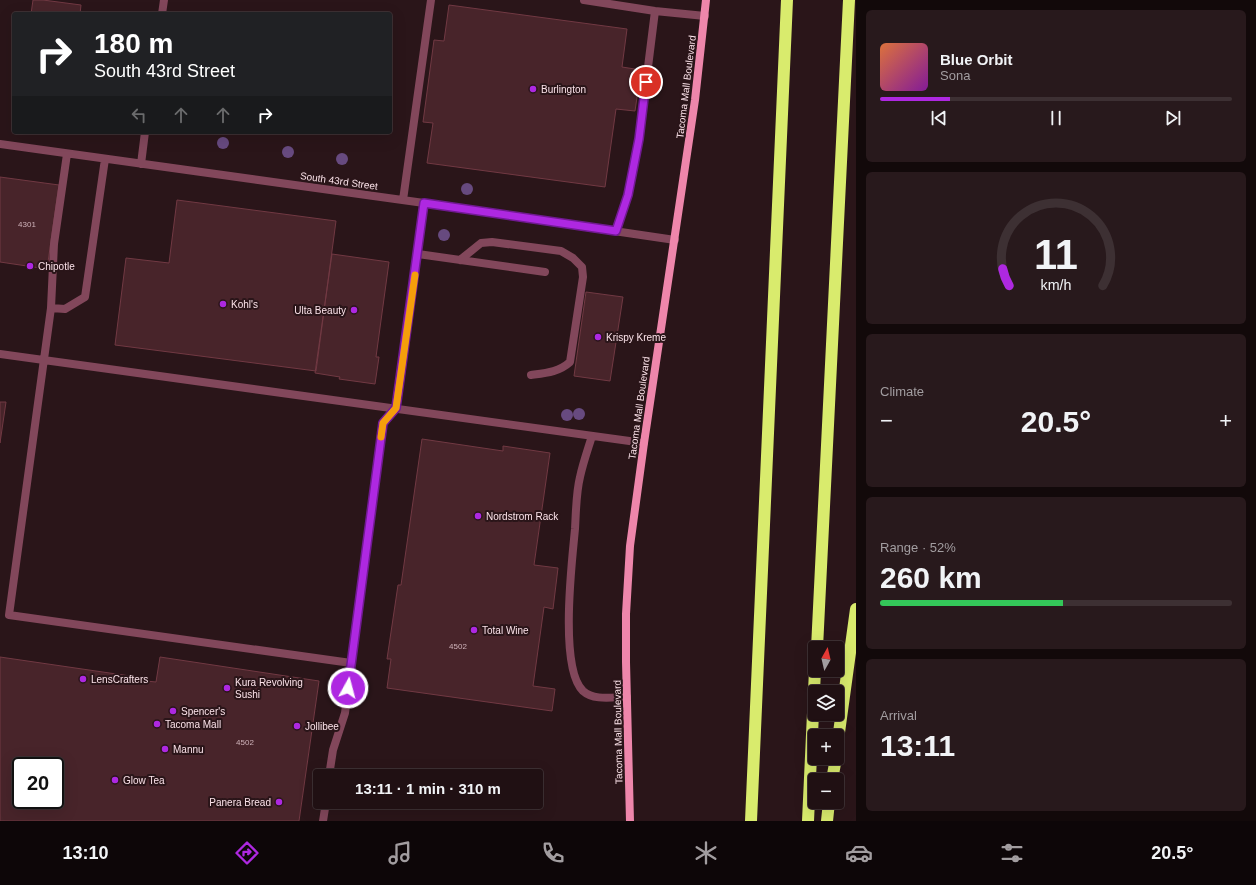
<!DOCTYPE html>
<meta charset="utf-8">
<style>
body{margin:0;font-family:Helvetica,sans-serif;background:#28191c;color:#f1f3f6;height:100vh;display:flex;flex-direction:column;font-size:15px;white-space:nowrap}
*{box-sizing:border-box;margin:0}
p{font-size:13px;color:#a29da0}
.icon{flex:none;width:22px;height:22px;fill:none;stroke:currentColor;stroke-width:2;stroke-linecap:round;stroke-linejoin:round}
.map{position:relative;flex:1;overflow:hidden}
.side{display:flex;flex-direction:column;gap:10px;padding:10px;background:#12090a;width:400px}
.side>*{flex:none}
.guide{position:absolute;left:12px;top:12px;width:380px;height:122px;border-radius:4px;box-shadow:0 4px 16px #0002,0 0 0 1px #3d3033;background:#202124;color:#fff;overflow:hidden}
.needle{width:26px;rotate:8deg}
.fabs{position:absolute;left:808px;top:641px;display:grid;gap:8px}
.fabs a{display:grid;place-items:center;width:36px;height:36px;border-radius:4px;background:#201013;box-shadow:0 4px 16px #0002,0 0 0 1px #3d3033;font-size:20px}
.speed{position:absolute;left:12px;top:757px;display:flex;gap:8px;font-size:20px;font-weight:700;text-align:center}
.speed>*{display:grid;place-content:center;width:52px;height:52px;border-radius:50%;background:#201013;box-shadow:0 4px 16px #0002,0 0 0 1px #3d3033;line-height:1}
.speed .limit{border:2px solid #111;border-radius:6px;background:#fff;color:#111}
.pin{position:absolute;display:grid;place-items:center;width:34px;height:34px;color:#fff;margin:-17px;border:2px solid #fff;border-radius:50%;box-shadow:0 1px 4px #0007}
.me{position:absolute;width:44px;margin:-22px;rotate:7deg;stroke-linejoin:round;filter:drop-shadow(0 0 3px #0008)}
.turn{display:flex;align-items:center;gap:14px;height:84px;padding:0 16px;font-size:18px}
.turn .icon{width:52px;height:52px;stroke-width:2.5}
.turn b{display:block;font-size:28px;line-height:34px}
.lanes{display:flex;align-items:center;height:38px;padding:0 16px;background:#0003;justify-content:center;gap:20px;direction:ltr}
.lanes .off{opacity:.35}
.big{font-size:30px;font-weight:600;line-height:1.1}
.side .card{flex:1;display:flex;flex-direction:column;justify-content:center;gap:6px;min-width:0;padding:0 14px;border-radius:6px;background:#28191c}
.side .dial{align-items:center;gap:0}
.dial svg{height:104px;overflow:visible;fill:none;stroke:#3d3033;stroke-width:7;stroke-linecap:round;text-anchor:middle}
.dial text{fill:#f1f3f6;stroke:none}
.song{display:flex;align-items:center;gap:12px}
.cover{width:48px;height:48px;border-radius:6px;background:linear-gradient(135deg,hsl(20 70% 55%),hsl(290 70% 35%))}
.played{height:4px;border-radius:2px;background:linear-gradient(90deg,#ae28e1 20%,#3d3033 20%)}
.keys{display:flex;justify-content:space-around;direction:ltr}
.heat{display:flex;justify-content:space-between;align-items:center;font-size:22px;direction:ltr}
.charge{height:6px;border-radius:3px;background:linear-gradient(90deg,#34c759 52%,#3d3033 0)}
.trip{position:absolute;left:313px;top:769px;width:230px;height:40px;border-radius:4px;background:#201013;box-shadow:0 4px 16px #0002,0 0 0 1px #3d3033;font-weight:600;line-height:40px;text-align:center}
.tabs{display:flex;height:64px;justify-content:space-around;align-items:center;background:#0d0608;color:#a29da0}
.tabs .icon{width:28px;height:28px}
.tabs .on{color:#ae28e1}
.tabs b{font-size:18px;color:#f1f3f6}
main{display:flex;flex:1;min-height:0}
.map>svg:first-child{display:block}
</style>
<main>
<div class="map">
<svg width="856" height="821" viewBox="0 0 856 821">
<rect width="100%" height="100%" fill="#2a1519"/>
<path fill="#48242a" stroke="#713943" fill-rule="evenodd" d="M33,0h10l38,5 -1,9h-49z
M449,5l178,24 -5,38 19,3 -6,41 -19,-2 -11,78 -178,-24 6,-40 -10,-1 11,-82 10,1z
M0,177l59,8 -12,84 -47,-7z
M177,200l159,21 -20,150 -201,-26 11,-87 43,5z
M332,254l57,8 -13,95h3l-4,27 -36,-5 1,-2 -25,-4z
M586,292l37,5 -13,84 -36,-5z
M0,402h6l-6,41z
M422,439l81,12v-5l47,7 -16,112 24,3 -5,41 -9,-2 -11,79 22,3 -3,22 -165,-23 4,-29h-4l11,-74h3z
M0,657l137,20 -1,3 20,2 4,-25 159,24 -20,140h-299zM21,766h34v34h-34z"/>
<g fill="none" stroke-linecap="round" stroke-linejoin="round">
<path stroke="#82475b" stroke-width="8" d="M584,0l71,11 50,5
M162,14l2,-14
M0,144l424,59 251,37
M67,154l-13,90 -3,64 -42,307 342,48
M141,164l4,-32
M403,200l28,-200
M616,231l12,-36 11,-56 16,-128
M418,254l127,18
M460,260l21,-17 11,-1 69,9 12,7 9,9 1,10 -13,85c-11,10 -24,11 -39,13
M51,308l14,1 20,-12 20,-138
M0,354l644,89
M592,436c-4,13 -9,27 -12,41 -4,16 -4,35 -5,52 -3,32 -16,139 8,162 11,10 30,6 44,6
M329,776l4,-26 12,-37 38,-290 13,-15 28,-205
M323,821l3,-19"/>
<path stroke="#ee86ab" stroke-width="8" d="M630,821l-4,-159v-48l4,-68 14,-103 51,-343 11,-100"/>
<path stroke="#d9eb6d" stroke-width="12" d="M817,648l32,-648
M837,747l19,-138
M832,780l4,-22
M751,821l36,-821
M808,821l7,-151
M827,821l2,-19"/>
</g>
<g fill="#674a7f">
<circle cx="223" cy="143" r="6"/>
<circle cx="288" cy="152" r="6"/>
<circle cx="342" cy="159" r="6"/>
<circle cx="467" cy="189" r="6"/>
<circle cx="444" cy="235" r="6"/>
<circle cx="579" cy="414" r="6"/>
<circle cx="567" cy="415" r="6"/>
</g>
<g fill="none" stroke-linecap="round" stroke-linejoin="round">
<defs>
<path id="route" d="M348,688l35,-265 13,-15 28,-205 192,28 12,-36 11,-56 7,-57"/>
</defs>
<use href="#route" stroke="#711a92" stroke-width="10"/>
<use href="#route" stroke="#ae28e1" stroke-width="7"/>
<path stroke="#f59e0b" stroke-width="7" d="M381,437l2,-14 13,-15 19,-133"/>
</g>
<g fill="#ae28e1" stroke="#2a1519" stroke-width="1.5">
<circle cx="533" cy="89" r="4"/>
<circle cx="30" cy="266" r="4"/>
<circle cx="223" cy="304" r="4"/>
<circle cx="354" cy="310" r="4"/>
<circle cx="598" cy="337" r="4"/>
<circle cx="478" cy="516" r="4"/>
<circle cx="474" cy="630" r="4"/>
<circle cx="83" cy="679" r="4"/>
<circle cx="227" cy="688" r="4"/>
<circle cx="173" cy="711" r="4"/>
<circle cx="157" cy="724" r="4"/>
<circle cx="297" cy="726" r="4"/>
<circle cx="165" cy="749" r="4"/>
<circle cx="115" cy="780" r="4"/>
<circle cx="279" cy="802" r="4"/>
</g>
<g text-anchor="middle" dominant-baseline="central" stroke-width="4" stroke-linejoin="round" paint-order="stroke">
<g font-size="8" fill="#ceb2b9">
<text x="27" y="224">4301</text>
<text x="458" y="646">4502</text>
<text x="245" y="742">4502</text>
</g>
<g font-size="10" fill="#fbe2e9" stroke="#2a1519">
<text transform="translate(686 87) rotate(-83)">Tacoma Mall Boulevard</text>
<text transform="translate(339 181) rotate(8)">South 43rd Street</text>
<text transform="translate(639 408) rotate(-82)">Tacoma Mall Boulevard</text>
<text transform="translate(618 732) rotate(-91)">Tacoma Mall Boulevard</text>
</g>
<g font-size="10" fill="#fbe2e9" stroke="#2a1519" text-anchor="start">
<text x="541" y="89">Burlington</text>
<text x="38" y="266">Chipotle</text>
<text x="231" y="304">Kohl's</text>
<text x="346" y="310" text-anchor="end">Ulta Beauty</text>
<text x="606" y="337">Krispy Kreme</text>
<text x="486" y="516">Nordstrom Rack</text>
<text x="482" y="630">Total Wine</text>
<text x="91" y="679">LensCrafters</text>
<text x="235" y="682">Kura Revolving<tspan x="235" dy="12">Sushi</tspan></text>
<text x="181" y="711">Spencer's</text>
<text x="165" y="724">Tacoma Mall</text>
<text x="305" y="726">Jollibee</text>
<text x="173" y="749">Mannu</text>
<text x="123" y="780">Glow Tea</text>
<text x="271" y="802" text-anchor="end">Panera Bread</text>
</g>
</g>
</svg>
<div class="fabs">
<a><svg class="needle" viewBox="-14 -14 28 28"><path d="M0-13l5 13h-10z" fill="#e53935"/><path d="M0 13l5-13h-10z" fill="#a29da0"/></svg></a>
<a><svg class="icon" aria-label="layers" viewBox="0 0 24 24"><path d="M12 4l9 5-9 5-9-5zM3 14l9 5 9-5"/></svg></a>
<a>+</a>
<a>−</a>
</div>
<div class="speed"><div class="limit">20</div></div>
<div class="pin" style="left:646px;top:82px;background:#d93025"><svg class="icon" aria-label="arrive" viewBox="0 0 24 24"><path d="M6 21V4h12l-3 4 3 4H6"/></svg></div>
<svg class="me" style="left:348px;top:688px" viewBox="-20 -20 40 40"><circle r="17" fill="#ae28e1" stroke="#fff" stroke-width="3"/><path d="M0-11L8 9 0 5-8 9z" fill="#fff"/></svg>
<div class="trip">13:11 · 1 min · 310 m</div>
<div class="guide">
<div class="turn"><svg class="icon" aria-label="right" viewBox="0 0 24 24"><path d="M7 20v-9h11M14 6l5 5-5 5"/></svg><div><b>180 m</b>South 43rd Street</div></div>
<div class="lanes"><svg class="icon off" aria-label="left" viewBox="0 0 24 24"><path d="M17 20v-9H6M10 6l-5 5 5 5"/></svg><svg class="icon off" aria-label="ahead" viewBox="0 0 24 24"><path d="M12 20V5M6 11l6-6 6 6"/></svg><svg class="icon off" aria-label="ahead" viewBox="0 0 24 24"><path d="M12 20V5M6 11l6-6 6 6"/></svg><svg class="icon" aria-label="right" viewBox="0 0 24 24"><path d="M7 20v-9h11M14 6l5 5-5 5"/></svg></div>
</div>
</div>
<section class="side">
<div class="card">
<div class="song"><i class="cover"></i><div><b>Blue Orbit</b><p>Sona</p></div></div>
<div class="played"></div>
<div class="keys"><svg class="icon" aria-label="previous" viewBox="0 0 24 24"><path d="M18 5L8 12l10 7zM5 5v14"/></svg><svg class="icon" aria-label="pause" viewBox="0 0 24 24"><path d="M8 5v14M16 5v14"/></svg><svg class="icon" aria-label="next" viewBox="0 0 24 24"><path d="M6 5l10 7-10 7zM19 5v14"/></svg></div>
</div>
<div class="card dial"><svg viewBox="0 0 100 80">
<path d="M14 69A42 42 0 1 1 86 69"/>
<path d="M14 69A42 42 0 0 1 9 56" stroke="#ae28e1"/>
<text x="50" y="56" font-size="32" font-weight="700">11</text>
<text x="50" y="72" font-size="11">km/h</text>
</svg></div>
<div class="card"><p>Climate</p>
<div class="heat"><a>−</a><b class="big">20.5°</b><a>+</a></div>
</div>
<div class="card"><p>Range · 52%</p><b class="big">260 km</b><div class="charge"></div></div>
<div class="card"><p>Arrival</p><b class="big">13:11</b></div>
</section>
</main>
<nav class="tabs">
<b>13:10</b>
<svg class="icon on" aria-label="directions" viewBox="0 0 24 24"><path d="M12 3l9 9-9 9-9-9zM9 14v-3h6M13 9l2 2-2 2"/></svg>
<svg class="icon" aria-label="music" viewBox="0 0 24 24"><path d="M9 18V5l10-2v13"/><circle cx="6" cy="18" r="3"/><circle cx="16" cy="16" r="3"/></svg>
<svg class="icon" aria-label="phone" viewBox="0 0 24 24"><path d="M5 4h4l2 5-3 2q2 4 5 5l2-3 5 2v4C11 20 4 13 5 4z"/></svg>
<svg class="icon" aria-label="climate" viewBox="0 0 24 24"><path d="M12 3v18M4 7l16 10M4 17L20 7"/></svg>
<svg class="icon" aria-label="car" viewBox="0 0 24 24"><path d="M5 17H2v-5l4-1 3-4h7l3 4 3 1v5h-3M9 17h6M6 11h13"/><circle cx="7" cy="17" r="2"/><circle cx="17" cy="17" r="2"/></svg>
<svg class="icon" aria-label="filters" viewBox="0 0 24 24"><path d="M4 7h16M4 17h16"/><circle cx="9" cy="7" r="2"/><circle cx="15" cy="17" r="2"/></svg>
<b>20.5°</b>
</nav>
